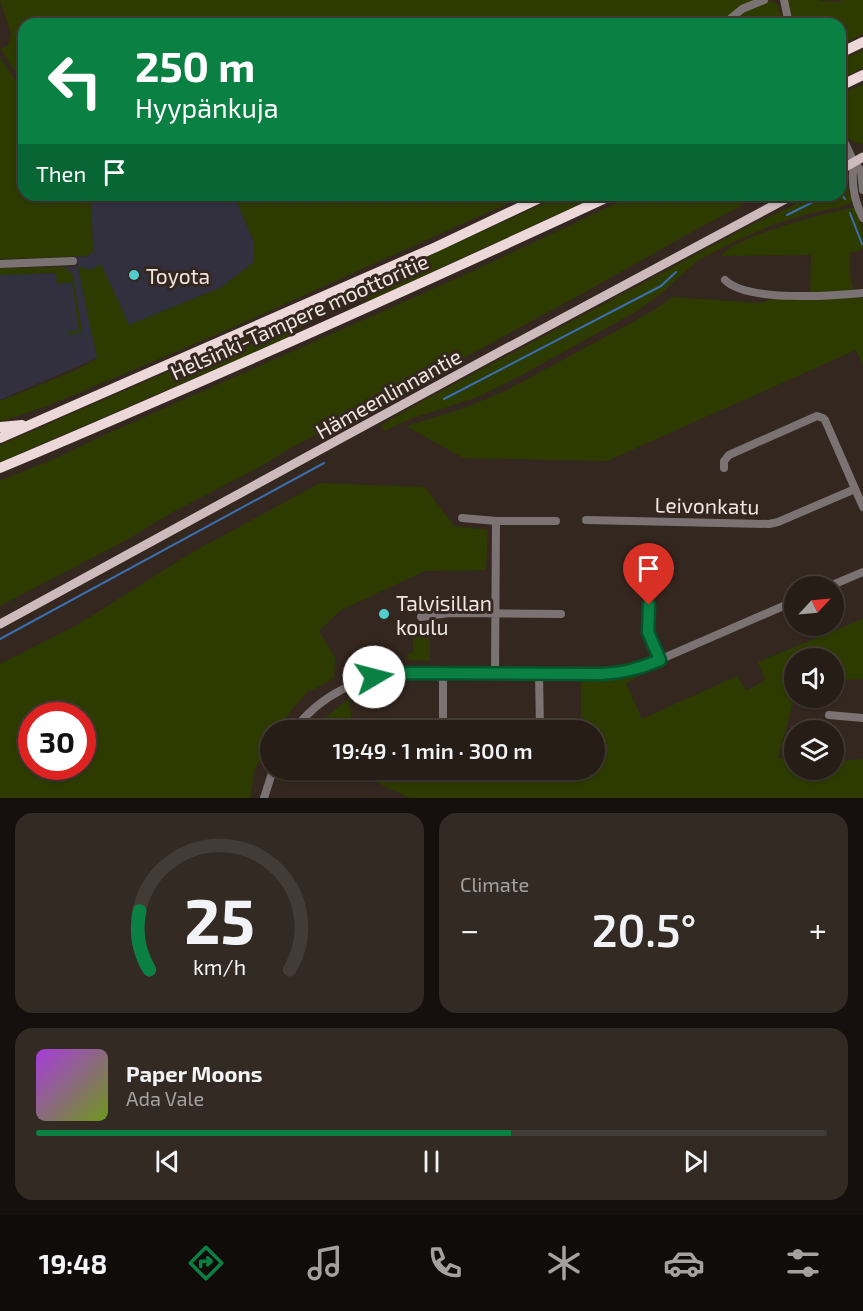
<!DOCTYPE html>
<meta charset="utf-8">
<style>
body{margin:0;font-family:"Exo 2",sans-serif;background:#332a24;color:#f1f3f6;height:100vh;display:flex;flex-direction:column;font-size:22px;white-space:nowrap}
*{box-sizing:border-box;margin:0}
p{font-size:20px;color:#a4a2a1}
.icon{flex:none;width:33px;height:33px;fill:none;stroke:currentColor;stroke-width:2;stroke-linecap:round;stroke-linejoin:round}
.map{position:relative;height:798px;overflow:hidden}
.sheet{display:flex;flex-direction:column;gap:15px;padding:15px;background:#15100d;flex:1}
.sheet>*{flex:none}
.top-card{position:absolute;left:18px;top:18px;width:828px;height:183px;border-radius:18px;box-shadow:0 2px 4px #0004,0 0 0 2px #433b36;background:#0b8043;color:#fff;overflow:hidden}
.needle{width:39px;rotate:64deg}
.buttons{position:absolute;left:784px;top:576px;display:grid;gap:12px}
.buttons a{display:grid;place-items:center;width:60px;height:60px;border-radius:50%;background:#271d17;box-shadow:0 2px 4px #0004,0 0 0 2px #433b36;font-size:30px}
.speed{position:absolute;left:18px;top:702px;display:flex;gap:12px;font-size:30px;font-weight:700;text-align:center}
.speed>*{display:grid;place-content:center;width:78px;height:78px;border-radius:50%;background:#271d17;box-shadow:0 2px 4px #0004,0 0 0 2px #433b36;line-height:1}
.speed .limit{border:9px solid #d22;background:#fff;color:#111}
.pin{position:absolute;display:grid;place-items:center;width:51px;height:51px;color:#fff;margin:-62px -26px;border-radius:50% 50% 50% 0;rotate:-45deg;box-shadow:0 0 6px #0007}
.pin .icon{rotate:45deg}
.me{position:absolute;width:66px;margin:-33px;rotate:82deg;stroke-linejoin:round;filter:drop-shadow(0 0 4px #0008)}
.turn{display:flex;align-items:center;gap:21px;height:126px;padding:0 18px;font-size:27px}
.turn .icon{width:78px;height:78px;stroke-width:2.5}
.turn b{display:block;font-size:42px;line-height:51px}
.then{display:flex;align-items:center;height:57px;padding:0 18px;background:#0003;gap:12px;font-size:22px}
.big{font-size:45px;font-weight:600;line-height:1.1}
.sheet .card{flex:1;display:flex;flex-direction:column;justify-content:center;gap:9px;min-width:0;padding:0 21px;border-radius:18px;background:#332a24}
.sheet .dial{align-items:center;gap:0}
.dial svg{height:156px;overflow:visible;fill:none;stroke:#433b36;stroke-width:7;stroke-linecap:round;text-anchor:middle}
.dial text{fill:#f1f3f6;stroke:none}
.song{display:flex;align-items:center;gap:18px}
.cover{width:72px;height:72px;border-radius:9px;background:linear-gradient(135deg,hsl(280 70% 55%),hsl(80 70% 35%))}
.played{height:6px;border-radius:3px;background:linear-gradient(90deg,#0b8043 60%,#433b36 60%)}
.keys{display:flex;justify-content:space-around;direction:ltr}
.heat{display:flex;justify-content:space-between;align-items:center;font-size:33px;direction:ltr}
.sheet .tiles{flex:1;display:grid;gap:15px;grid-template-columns:1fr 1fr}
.card:last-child{grid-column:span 2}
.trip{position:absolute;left:260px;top:720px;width:345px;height:60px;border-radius:30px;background:#271d17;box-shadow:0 2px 4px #0004,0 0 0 2px #433b36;font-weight:600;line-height:60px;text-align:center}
.tabs{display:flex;height:96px;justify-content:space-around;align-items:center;background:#100c09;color:#a4a2a1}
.tabs .icon{width:42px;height:42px}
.tabs .on{color:#0b8043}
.tabs b{font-size:27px;color:#f1f3f6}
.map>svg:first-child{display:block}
</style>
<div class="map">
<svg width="863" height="798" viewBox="0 0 863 798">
<rect width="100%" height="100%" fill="#34271f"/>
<path fill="#322f3f" d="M91,195h143l20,47v20l-32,25 -93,38 -32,33 -97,42v-132l78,-1 -2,-10 11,-1 6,-4z"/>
<path fill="#2d3b00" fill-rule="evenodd" d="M0,0h756l-33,24h-699v60l-24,-35 8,-3 3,-13z
M788,0h31v1l22,1v-2h22v34l-23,11v-21h-47z
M771,1l7,3 6,20h-54l13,-13z
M863,50v18l-23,11v-18z
M0,58l24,35v102h67l2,57 -6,4 -87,3z
M863,84v60c-26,-2 -23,-29 -23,-49z
M840,184l8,5 5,12 -3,3 -42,10 -33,10 -42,18 -36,19 -35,32 -25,18 -117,65 -45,22 -65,21 -26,12 -2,-4 1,-3 5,-3 35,-20 328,-176 39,-18 22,-12h28z
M234,195h292l-317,143 -162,68 -47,16v-21l76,-31 21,-12 -19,-91 13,3 10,-6 28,61 93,-38 32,-25v-20z
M563,195h36l-226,104 -20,3 -5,-4 18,-14z
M634,195h128l-65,34 -110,62 -188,102 -105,53 -31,19 -92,48 -41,25 -130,68v-125l63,-26 41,-20 367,-163z
M856,207l7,26v15l-4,3 -9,2v22l3,14 -6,3 -37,1 1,-38 -90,1c13,-20 109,-44 135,-49z
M60,267l6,1 7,8 9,56 -13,3 -1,-3 11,-2 -7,-48 -15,2 -1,-11 -56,2v-7z
M671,297l88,6 13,-4 91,-1v67l-7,-15 -249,111 -144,-3 -57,-32 56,-17 43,-18 128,-69 29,-17z
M325,309l-34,26 -16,8 -275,119v-17l282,-123 13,-2z
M320,483l105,4 29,39 34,4 -2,40 -61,1 -84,39 -22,21 16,27 -1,20 -21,12 -5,1 -21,25 -9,14h-8v13l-15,25 -5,30h-250v-134l77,-39 114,-72zM32,716h50v50h-50z
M430,618v43l-23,-1 1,-7 5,-1v-23l-6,-1v-5l8,-3 2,6 7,2z
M863,619v60l-29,2v-23h-39v37l-17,63 17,3v9h39v-8l29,-3v39h-453l-49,-23 -17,-5c79,0 158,-1 237,5v-5h13v-40h-13v-49h23v-3h12l21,-4 1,3 -12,6 16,36 95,-43 9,15 19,-11 -7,-18z
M349,699l4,31h-43z"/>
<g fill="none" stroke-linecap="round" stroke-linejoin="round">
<path stroke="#3b6eaf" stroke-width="2" d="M840,192l5,7
M850,213l12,31
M787,215l40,-20
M444,399l217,-113 15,-14
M0,639l324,-176"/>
<path stroke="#7b7273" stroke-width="8" d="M784,0l5,24
M724,24l18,-15 22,-9
M840,133l14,29 7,9 2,19
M854,162c-3,19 0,39 9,56
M0,264l73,-3
M725,280c21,22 108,16 138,13
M724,468v-7l5,-6 88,-39 6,2 2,2 38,87
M462,518l34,3h60
M586,520l183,4 9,-2 77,-33
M830,586l33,-14
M649,605l-1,27 12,28
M421,617l28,-4 112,1
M495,673l1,-152
M539,673l1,57
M829,715l34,3
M294,730c25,-34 67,-55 109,-57l197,1 19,-1 17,-3 159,-69
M443,730v-57
M264,798l9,-28"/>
<path stroke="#ccbabc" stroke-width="9" d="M840,170l23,-13
M0,624l481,-262 312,-167"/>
<path stroke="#ecd7d9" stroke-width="10" d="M840,53l23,-11
M840,86l23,-11
M0,427l22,-2
M0,438l436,-191 110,-52
M0,468c206,-87 410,-179 612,-273"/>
</g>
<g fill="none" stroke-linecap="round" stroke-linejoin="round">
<defs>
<path id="route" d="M374,677l29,-4 197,1c23,-1 38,-5 60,-14l-12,-28 1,-27"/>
</defs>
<use href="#route" stroke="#07532c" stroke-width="15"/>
<use href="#route" stroke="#0b8043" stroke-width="10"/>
</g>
<g fill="#52cdcd" stroke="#34271f" stroke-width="2">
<circle cx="134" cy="275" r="6"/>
<circle cx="384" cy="614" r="6"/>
</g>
<g text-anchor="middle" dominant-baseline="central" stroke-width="6" stroke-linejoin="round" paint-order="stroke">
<g font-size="21" fill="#efe6e1" stroke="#34271f" text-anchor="start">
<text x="146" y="275">Toyota</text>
<text x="396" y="602">Talvisillan<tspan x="396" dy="24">koulu</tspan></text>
</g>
<g font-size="21" fill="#efe6e1" stroke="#34271f">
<text transform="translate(299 316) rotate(-24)">Helsinki-Tampere moottoritie</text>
<text transform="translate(388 393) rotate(-29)">Hämeenlinnantie</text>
<text transform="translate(707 505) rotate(1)">Leivonkatu</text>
</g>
</g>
</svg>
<div class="buttons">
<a><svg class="needle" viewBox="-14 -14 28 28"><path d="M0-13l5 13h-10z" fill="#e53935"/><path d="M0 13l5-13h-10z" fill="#a4a2a1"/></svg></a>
<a><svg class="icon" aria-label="sound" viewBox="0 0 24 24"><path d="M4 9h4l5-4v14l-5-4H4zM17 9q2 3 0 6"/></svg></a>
<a><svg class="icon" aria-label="layers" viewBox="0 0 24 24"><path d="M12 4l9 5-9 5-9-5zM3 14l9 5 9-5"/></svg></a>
</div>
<div class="speed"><div class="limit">30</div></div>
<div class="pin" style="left:649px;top:605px;background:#d93025"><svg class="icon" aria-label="arrive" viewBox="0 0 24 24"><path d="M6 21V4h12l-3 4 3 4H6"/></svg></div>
<svg class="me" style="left:374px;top:677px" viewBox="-20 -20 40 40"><circle r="19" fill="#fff"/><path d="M0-13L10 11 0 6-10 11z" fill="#0b8043"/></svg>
<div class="trip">19:49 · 1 min · 300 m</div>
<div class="top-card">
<div class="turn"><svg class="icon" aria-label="left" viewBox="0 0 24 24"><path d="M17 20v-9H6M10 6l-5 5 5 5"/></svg><div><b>250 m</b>Hyypänkuja</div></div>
<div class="then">Then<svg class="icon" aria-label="arrive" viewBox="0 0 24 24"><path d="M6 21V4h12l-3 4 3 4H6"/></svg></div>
</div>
</div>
<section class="sheet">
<div class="tiles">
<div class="card dial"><svg viewBox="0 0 100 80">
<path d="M14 69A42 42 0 1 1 86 69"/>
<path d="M14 69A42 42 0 0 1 9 39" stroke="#0b8043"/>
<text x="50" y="56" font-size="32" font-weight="700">25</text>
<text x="50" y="72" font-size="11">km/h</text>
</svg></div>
<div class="card"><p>Climate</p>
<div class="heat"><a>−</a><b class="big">20.5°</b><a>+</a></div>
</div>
<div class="card">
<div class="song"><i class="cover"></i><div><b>Paper Moons</b><p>Ada Vale</p></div></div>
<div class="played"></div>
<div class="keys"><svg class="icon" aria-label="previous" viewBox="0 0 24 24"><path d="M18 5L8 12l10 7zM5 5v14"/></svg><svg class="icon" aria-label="pause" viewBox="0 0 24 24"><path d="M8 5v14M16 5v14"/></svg><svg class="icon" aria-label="next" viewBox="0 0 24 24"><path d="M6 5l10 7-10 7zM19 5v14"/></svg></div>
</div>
</div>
</section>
<nav class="tabs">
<b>19:48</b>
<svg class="icon on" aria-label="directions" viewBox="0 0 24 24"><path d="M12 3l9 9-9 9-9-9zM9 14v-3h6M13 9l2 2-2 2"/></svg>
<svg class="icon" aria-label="music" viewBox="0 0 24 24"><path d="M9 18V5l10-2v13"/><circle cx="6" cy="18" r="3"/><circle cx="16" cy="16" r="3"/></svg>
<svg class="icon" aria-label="phone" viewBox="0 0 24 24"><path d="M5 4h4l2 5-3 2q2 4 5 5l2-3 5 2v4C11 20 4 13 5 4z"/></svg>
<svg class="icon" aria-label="climate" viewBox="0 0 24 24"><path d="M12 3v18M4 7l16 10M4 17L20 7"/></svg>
<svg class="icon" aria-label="car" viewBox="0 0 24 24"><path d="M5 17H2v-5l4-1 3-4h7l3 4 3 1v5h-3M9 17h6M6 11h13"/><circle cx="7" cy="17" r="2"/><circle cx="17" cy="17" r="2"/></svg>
<svg class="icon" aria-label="filters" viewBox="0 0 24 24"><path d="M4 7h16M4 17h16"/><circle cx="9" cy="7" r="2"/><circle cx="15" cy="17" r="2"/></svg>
</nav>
